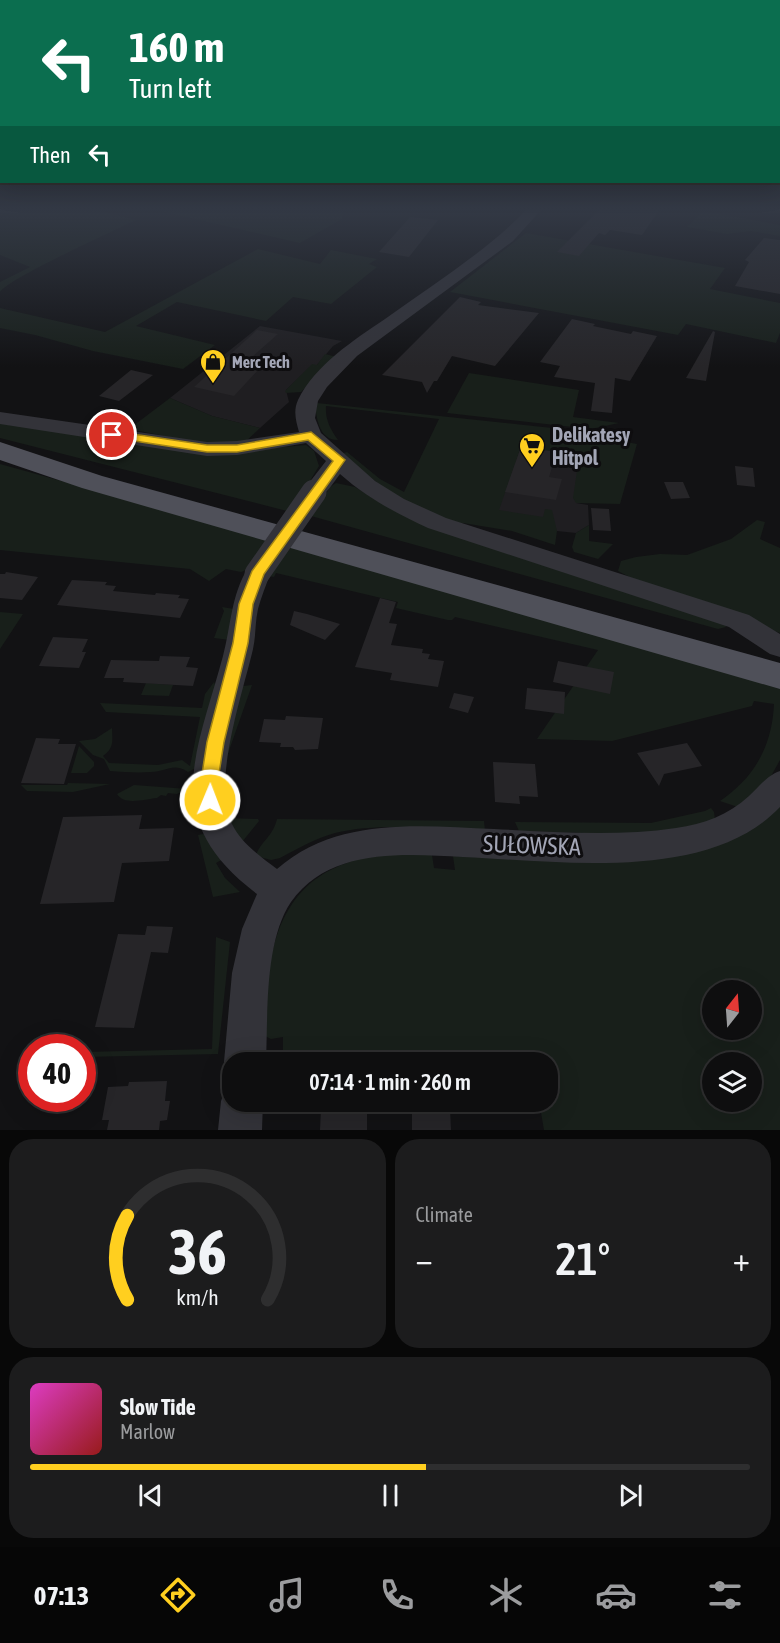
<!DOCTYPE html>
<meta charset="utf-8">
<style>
body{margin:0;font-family:"Asap Condensed",sans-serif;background:#1c1c1d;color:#f1f3f6;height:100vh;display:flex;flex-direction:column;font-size:22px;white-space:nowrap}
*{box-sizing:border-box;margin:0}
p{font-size:20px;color:#9b9c9e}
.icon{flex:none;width:33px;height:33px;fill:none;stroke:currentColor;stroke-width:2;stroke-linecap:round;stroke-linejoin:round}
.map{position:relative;height:1130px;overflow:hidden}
.sheet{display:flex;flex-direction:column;gap:9px;padding:9px;background:#080808;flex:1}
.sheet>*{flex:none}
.guide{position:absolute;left:0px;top:0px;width:780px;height:183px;box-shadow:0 6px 24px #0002,0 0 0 2px #2e2e2f;background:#0b6e4f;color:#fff;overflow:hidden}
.needle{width:39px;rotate:17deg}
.controls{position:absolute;left:702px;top:980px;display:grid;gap:12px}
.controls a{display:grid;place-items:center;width:60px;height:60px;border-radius:50%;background:#0e0e0f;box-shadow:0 6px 24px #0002,0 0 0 2px #2e2e2f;font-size:30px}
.speed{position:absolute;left:18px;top:1034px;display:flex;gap:12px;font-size:30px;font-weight:700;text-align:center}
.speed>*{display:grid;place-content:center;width:78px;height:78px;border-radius:50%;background:#0e0e0f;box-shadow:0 6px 24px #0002,0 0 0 2px #2e2e2f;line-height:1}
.speed .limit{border:9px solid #d22;background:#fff;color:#111}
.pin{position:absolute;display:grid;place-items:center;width:51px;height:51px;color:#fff;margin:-26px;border:3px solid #fff;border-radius:50%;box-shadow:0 2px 6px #0007}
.me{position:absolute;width:66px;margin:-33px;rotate:1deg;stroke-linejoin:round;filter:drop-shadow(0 0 4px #0008)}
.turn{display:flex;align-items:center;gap:21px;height:126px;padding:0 30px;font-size:27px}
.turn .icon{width:78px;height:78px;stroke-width:2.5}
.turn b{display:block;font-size:42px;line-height:51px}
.then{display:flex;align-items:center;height:57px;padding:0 30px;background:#0003;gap:12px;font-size:22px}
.big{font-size:45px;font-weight:600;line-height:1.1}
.sheet .card{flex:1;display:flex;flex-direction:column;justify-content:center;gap:9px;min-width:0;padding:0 21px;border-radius:24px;background:#1c1c1d}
.sheet .dial{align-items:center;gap:0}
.dial svg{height:156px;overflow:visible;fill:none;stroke:#2e2e2f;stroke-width:7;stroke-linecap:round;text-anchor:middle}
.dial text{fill:#f1f3f6;stroke:none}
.song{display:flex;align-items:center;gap:18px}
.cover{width:72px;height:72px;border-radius:9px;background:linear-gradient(135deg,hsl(310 70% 55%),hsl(0 70% 35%))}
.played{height:6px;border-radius:3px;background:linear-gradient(90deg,#ffcf1f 55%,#2e2e2f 55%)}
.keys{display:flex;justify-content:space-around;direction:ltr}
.heat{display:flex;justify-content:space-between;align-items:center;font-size:33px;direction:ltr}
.sheet .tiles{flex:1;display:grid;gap:9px;grid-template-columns:1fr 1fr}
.card:last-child{grid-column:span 2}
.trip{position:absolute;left:222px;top:1052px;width:336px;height:60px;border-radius:24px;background:#0e0e0f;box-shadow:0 6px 24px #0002,0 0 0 2px #2e2e2f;font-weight:600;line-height:60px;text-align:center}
.tabs{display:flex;height:96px;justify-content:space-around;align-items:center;background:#060606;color:#9b9c9e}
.tabs .icon{width:42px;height:42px}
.tabs .current{color:#ffcf1f}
.tabs b{font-size:27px;color:#f1f3f6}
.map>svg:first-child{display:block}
</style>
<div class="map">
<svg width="780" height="1130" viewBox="0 0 780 1130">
<rect width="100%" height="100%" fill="#121214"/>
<path fill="#1f1e21" d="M260,326l82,15 -9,5 -16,19h-5l-26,25 3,12 -29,26 -48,-12 -42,-18z
M516,428l76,10 -16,65 12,2 1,20 -13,8 -19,-2 -71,-21z"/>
<path fill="#181f1a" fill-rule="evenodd" d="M0,209h92l44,11c-22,11 -127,58 -136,72v-10l30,-15 -30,-12z
M152,209h192l-2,10 -42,24z
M703,211l77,14v11l-29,-5 -24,3 -40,-7z
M526,233l199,35 -15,21 70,14v30l-4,10 -90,-19 -8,11 -228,-43z
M258,249l62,15 11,-14 46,9 -8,5 8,3 -46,37 -38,-7 -27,24 -89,-19 -41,24 79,19 -32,24 -90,-18 -58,-16 -35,-7v-20l105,24z
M325,354l12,3 -36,35 -15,1 -1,-2 27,-27 5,1z
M469,373l110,17 -6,27 46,6 -28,6 -144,-16z
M170,398l42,18 48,12 -17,16 -43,-1 -71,-14z
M317,403l300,32 -6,4 26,5 -17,60 -44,-1 -3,-5 4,-27 -3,-5 -18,-10 1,-3 -36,-6 -22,63 44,7 2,-8 7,1 5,21 -2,14 -43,-14 -49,-8 -5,1 -57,-23 -61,-47 7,-2 33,27 24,13 35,-73 -113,-13c-1,13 4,23 12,34 -18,0 -21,-19 -23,-35z
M0,422l201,32 105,-9 8,6 5,15 -28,46 -291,-74z
M0,464l271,75 -22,30 -8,3 -15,-3 -17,12 -19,-12 -190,-19z
M336,483l19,4 26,16 344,121 1,3 -8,2 -407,-113 19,-29z
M757,520l8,2 -5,17 20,9v85l-141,-51 -21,-11 3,-10 15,-4 24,-3 27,1 44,-16z
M589,525v16l24,3 -15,15 -24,-7 -2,-5 4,-14z
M291,545l489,137v78l-10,18 -32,29 -18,-6c35,-24 52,-55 54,-97l-20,-3 -2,5 -140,35 -75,-2 61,-89 -143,-33 -3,3h-4l-52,-12 2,-6 -122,-29 -2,4 -5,-1z
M222,607l12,2 -4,31 -16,-2 10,-27z
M0,612l23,2 -23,35z
M214,682l6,14 -22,71 -10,5c-15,-10 -22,0 -37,0 -14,1 -28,0 -41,-1l-6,-12 -11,-4 -14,-14 16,-2 17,-11c0,11 3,20 -9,28l6,7 49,2 24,-5 8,6 10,-49 -94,-5 -6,-9 102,5 3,-14z
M146,683l27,2 -4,11 -28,-1z
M252,685l-27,77 -3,32 3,24 33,1 1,2 -17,21h-6c-5,-6 -10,-12 -14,-19 -17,-31 4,-103 13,-136z
M79,746l15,16v4l-7,7h-16z
M68,783l42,1 -37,8 -46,-1 -6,-6h46z
M134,785l54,4 -11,5 -9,-1 -2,3 -5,-1 -4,3c-12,1 -33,8 -40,-4z
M780,804v326h-236l-5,-29h9v-39h-265v-25l-12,2 -8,-4c4,-70 8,-146 84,-172 8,-3 17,-8 26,-9 19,-2 40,1 59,1l2,13 21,2 -2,-14 120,1zM712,990h40v39h-40zM712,1062h40v39h-40z
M711,808l3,4 1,9 -68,14 -128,-4 -4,-9 136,1 54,-12z
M277,819l207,2 1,10c-44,-2 -107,-9 -150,2 -19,5 -38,16 -55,25l-9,2 -15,-4c3,-13 17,-19 21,-37z
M208,833l15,26 -7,4 9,15 15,14 -27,5 -15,-62z
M216,937l14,5 -12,112 -135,3v-5l129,-3z"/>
<path fill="#262528" d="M600,209h60l-18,26 -32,-5 -5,5 -6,-2 -20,23 -22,-4z
M410,217l28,3 -29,37 -30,-5z
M764,238l16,2v54l-45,-8 14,-24 -4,-2z
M460,297l21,5 -3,3 61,8 -44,53 -43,-10 -15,25h-3l-7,12 -5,-11 -40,-7z
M572,319l23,5 -2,2 38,8 2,-3 24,5 -27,45 -15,-3 -3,35 -21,-2 4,-28 -41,-6 6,-11 -20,-4z
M257,330l21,4 -34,30 17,3 -27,29 -40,-9z
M713,331l2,1 -9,49 -20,-3z
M131,370l22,5 -34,26 -20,-5z
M521,447l36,5 -8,25 13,2 -6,21 -51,-8z
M735,466l18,2 2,19 -18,-2z
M664,482h19l7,16 -19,1z
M591,508l18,1 2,22 -18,-1z
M6,572l32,5 -16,23 -22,-2v-24h5z
M72,580l35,2 -2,3 11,1 -3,5 42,4 1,-2 11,1 13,1 -2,3 11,1 -9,19 -123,-13z
M380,598l16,4 -7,21 8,1 -6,21 32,4 -1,4 8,1 -2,5 16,2 -6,26 -48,-7 2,-7 -37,-6z
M294,611l13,3 33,10 -15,16 -35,-15z
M53,637l35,2 -6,13h4l-7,16 -40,-2z
M160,656l30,1 -4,10 12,1 -5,18 -70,-4 1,-4h-20l7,-18 48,1z
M558,661l56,11 -4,22 -57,-12z
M527,688l38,4 -1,22 -39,-5z
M454,693l20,4 -6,16 -19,-5z
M286,716l37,2 -5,31 -23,1 -2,-3h-13l1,-4 -22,-1 5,-23 21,1z
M36,738l24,1 -2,5h18l-12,40 -43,-1z
M687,743l15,23 -38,8 -5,12 -22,-33z
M493,762l42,2 3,33 -19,-1 1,8 -25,-2z
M142,815l-3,14 35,-1 -5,33 -47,2 -8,39 -74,2 23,-87z
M147,926l26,1 -5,26 -17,-1 -17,76 -39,-1 23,-93 27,1z
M167,1081l-2,20h5l-3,19 -7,1 -1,9h-52l2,-10h-7l6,-33 20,-1 1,-4z
M367,1108v22h-47l1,-21z
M450,1109l1,21h-39v-20z"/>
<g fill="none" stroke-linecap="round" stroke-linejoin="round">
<path fill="#333339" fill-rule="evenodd" d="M527,209h15l-29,32 -156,115 -30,31 -9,14 -3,17 6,15 54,48 29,18 42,19 303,97 31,19v23l-10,-3 -41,-27 -301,-99c-32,-15 -61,-30 -88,-54 -10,13 -16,27 -34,23l-4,-5 24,-31 -20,-18 -69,12 -30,1 -207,-32v-12l207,30 30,-1 62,-9c-3,-11 -6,-21 -1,-32 17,-35 56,-60 87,-81 48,-35 101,-67 142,-110z
M257,566l9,2 4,6c-4,12 -9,23 -12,35 -3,13 -2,27 -5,40 -10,44 -42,135 -21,175 9,19 29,33 45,45 61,-53 143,-43 217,-40 60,3 122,8 182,-1 28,-4 52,-13 73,-32 11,-10 17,-20 31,-25v36c-72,76 -222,54 -317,50 -58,-3 -133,-10 -172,45 -27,40 -23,114 -25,160h-34v15h-2l-6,-15 8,-89 10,-44 15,-35c-98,-74 -61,-138 -34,-238 8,-30 8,-61 25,-88z
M232,1084v17h31l-1,29h-44l3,-29 6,-15z"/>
<path fill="#4f5059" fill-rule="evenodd" d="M0,442l102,34 678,187v26l-698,-201 -82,-28z"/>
<path stroke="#333339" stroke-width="25" d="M257,574l57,-82"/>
</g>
<linearGradient id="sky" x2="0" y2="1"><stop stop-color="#0a0a0b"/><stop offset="0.57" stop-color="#333945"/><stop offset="1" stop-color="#333945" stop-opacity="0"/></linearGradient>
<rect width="780" height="367" fill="url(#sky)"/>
<path fill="#ffcf1f" stroke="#a68714" stroke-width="1.5" d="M112,431l95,14h30l74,-13 34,28 -81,114 -11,30 -5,39 -24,99 -6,38 1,20 -2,5 -7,2 -6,-2 -3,-5v-20l6,-38 26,-99 6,-39 13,-33 81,-110 -25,-21 -71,12h-30l-99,-15 -2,-2z"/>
<defs>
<symbol id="shop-pin" viewBox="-11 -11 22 30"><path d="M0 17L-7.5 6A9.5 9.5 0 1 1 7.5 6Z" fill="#ffcf1f" stroke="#0e0d0f"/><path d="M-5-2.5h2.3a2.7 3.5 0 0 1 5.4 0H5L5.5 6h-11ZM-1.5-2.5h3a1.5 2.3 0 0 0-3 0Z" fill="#111"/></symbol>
<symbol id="supermarket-pin" viewBox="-11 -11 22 30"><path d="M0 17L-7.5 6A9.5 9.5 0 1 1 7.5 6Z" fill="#ffcf1f" stroke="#0e0d0f"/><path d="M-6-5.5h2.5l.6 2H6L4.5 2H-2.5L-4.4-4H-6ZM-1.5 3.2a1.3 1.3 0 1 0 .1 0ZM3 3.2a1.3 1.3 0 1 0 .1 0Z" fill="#111"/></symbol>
</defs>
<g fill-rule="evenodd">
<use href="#shop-pin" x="198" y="347" width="30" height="40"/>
<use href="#supermarket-pin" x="517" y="431" width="30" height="40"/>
</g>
<g text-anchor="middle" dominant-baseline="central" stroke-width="6" stroke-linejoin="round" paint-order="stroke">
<g font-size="16" font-weight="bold" fill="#a3a6b6" stroke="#0e0d0f" text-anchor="start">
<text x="232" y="362">Merc Tech</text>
</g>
<g font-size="20" font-weight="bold" fill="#a3a6b6" stroke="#0e0d0f" text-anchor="start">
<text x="552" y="434">Delikatesy<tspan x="552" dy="23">Hitpol</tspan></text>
</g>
<g font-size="24" fill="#a3a6b6" stroke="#0e0d0f">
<text transform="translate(532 845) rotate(2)">SUŁOWSKA</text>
</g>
</g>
</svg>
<div class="controls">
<a><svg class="needle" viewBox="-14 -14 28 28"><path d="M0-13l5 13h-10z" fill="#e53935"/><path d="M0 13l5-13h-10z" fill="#9b9c9e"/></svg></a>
<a><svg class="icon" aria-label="layers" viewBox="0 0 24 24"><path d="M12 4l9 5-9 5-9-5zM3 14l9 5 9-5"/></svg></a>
</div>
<div class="speed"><div class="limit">40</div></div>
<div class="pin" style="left:112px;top:435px;background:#d93025"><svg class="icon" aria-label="arrive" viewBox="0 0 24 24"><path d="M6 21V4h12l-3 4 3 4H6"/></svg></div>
<svg class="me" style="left:210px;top:800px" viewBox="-20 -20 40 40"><circle r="17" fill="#ffcf1f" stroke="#fff" stroke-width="3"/><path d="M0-11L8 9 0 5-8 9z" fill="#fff"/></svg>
<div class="trip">07:14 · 1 min · 260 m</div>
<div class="guide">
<div class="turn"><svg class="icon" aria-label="left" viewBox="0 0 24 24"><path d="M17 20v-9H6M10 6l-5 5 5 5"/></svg><div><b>160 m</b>Turn left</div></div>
<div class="then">Then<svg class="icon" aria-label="left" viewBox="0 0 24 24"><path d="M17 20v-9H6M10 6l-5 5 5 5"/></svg></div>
</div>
</div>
<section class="sheet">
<div class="tiles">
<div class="card dial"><svg viewBox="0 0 100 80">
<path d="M14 69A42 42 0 1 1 86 69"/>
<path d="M14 69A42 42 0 0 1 14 26" stroke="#ffcf1f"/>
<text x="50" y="56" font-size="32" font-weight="700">36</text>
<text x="50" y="72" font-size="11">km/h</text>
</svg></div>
<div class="card"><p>Climate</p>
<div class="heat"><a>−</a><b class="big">21°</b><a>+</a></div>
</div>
<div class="card">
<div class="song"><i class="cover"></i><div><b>Slow Tide</b><p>Marlow</p></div></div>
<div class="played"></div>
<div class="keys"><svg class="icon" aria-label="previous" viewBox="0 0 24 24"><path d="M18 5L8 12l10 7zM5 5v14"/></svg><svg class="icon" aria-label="pause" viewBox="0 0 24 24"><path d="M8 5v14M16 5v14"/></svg><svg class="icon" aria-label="next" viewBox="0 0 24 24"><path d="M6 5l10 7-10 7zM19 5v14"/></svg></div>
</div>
</div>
</section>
<nav class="tabs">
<b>07:13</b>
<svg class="icon current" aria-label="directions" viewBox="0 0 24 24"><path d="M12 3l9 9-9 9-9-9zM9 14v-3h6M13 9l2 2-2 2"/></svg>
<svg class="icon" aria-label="music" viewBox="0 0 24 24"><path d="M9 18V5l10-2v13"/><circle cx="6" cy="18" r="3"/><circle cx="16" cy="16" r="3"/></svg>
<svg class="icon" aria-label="phone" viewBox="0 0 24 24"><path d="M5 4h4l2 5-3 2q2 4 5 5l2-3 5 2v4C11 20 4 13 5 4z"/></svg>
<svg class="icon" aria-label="climate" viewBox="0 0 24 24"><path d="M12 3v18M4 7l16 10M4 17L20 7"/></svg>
<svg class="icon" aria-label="car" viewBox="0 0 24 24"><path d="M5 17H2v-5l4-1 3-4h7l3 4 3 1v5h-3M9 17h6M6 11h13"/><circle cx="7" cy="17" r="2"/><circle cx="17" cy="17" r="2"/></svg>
<svg class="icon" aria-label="filters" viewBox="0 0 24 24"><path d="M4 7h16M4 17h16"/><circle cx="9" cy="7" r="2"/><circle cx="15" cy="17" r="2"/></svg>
</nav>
